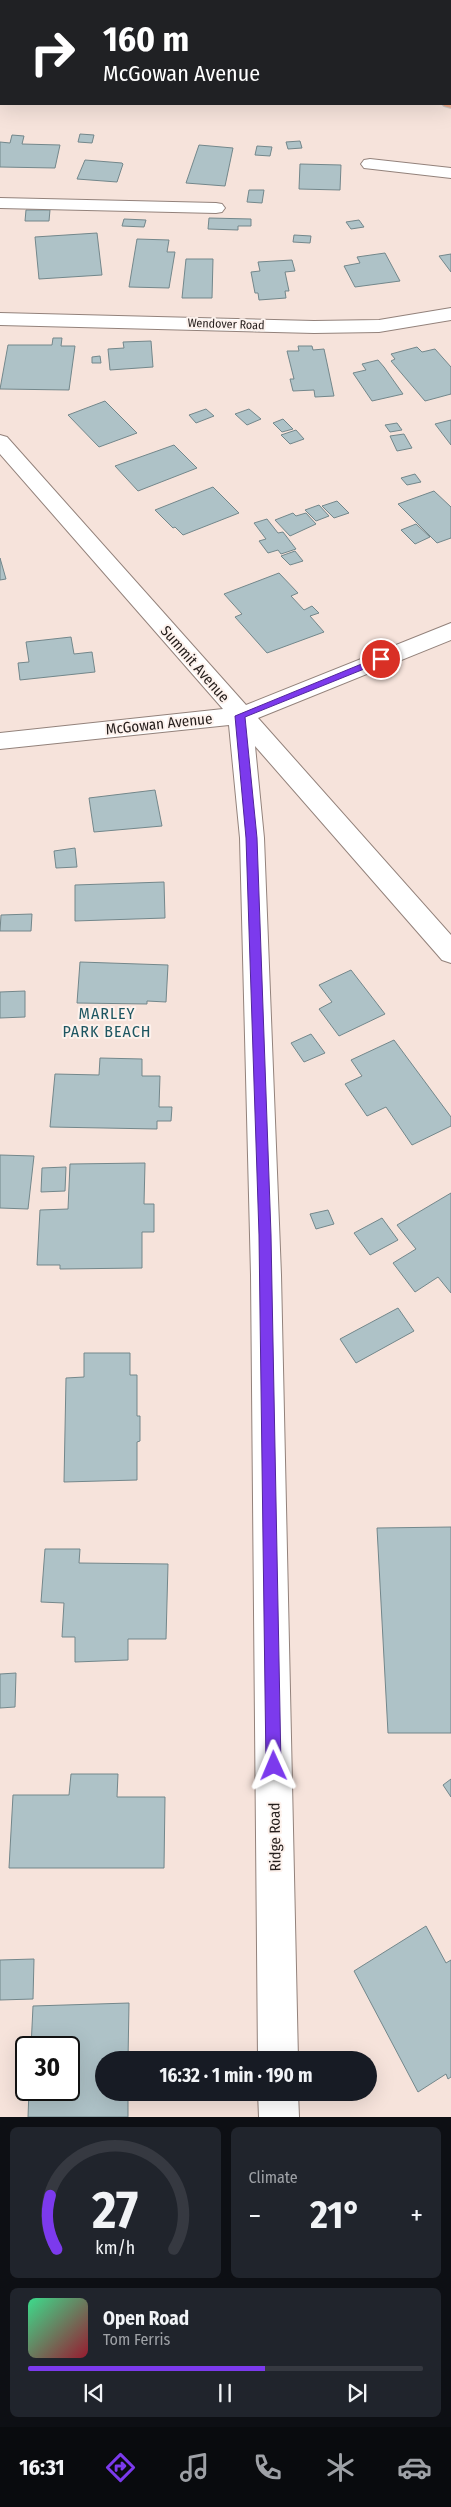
<!DOCTYPE html>
<meta charset="utf-8">
<style>
body{margin:0;font-family:"Fira Sans Condensed",sans-serif;background:#20242c;color:#f1f3f6;height:100vh;display:flex;flex-direction:column;font-size:19px;white-space:nowrap}
*{box-sizing:border-box;margin:0}
p{font-size:16px;color:#9ea1a6}
.icon{flex:none;width:28px;height:28px;fill:none;stroke:currentColor;stroke-width:2;stroke-linecap:round;stroke-linejoin:round}
.map{position:relative;height:2117px;overflow:hidden}
.panel{display:flex;flex-direction:column;gap:10px;padding:10px;background:#0d0f14;flex:1}
.panel>*{flex:none}
.guide{position:absolute;left:0px;top:0px;width:451px;height:105px;box-shadow:0 5px 20px #0002;background:#202124;color:#fff;overflow:hidden}
.speed{position:absolute;left:15px;top:2036px;display:flex;gap:10px;font-size:25px;font-weight:700;text-align:center}
.speed>*{display:grid;place-content:center;width:65px;height:65px;border-radius:50%;background:#171b24;box-shadow:0 5px 20px #0002;line-height:1}
.speed .limit{border:2px solid #111;border-radius:8px;background:#fff;color:#111}
.pin{position:absolute;display:grid;place-items:center;width:42px;height:42px;color:#fff;margin:-21px;border:2px solid #fff;border-radius:50%;box-shadow:0 1px 5px #0007}
.me{position:absolute;width:55px;margin:-28px;rotate:359deg;stroke-linejoin:round;filter:drop-shadow(0 0 4px #0008)}
.turn{display:flex;align-items:center;gap:18px;height:105px;padding:0 20px;font-size:22px}
.turn .icon{width:65px;height:65px;stroke-width:2.5}
.turn b{display:block;font-size:35px;line-height:42px}
.big{font-size:38px;font-weight:700;line-height:1.1}
.panel .widget{flex:1;display:flex;flex-direction:column;justify-content:center;gap:8px;min-width:0;padding:0 18px;border-radius:8px;background:#20242c}
.panel .dial{align-items:center;gap:0}
.dial svg{height:130px;overflow:visible;fill:none;stroke:#363941;stroke-width:7;stroke-linecap:round;text-anchor:middle}
.dial text{fill:#f1f3f6;stroke:none}
.song{display:flex;align-items:center;gap:15px}
.cover{width:60px;height:60px;border-radius:8px;background:linear-gradient(135deg,hsl(150 70% 55%),hsl(350 70% 35%))}
.played{height:5px;border-radius:2px;background:linear-gradient(90deg,#7c3aed 60%,#363941 60%)}
.keys{display:flex;justify-content:space-around;direction:ltr}
.heat{display:flex;justify-content:space-between;align-items:center;font-size:28px;direction:ltr}
.panel .tiles{flex:1;display:grid;gap:10px;grid-template-columns:1fr 1fr}
.widget:last-child{grid-column:span 2}
.trip{position:absolute;left:95px;top:2051px;width:282px;height:50px;border-radius:25px;background:#171b24;box-shadow:0 5px 20px #0002;font-weight:700;line-height:50px;text-align:center}
.tab-bar{display:flex;height:80px;justify-content:space-around;align-items:center;background:#090b0e;color:#9ea1a6}
.tab-bar .icon{width:35px;height:35px}
.tab-bar .active{color:#7c3aed}
.tab-bar b{font-size:22px;color:#f1f3f6}
.map>svg:first-child{display:block}
</style>
<div class="map">
<svg width="451" height="2117" viewBox="0 0 451 2117">
<rect width="100%" height="100%" fill="#f6e3db"/>
<path fill="#aec2c7" stroke="#73878b" d="M80,134l14,1 -2,8 -14,-1z
M12,135l12,1 -2,8 38,1 -5,23 -55,-1v-25l10,1z
M300,141l2,7 -14,1 -2,-7z
M199,145l34,3 -8,38 -39,-3z
M257,146l15,1 -2,9 -15,-1z
M85,160l37,3 1,1 -6,18 -40,-3z
M300,164l41,1 -1,25 -41,-1z
M249,190h15l-2,13 -15,-1z
M26,210h24l-1,11h-24z
M209,218l42,1v7h-13v4l-30,-1z
M124,219l22,1 -2,7 -22,-1z
M359,220l5,7 -13,2 -5,-7z
M97,233l5,42 -63,4 -4,-42z
M294,235l17,1 -1,7 -17,-1z
M137,239l32,1 -2,12h8l-6,36 -40,-1z
M385,253l15,28 -45,6 -11,-21 16,-3 -3,-6z
M451,254v18l-12,-16z
M186,259h27l-1,39h-30z
M292,260l3,11 -10,1 4,19h-4l1,7 -27,2 -1,-7h-3l-4,-21 9,-1 -2,-9z
M53,338h9l-1,8h14l-6,44 -69,-1 8,-44h44z
M151,341l2,26 -43,3 -2,-21 16,-1 -1,-6z
M298,346h14l1,4 11,-1 10,47 -19,1 -1,-7 -21,1 -3,-12h4l-7,-28h12z
M417,347l5,5 13,-3 16,18v27l-26,7 -34,-40 4,-2 -4,-5z
M100,356l1,7h-9v-6z
M378,360l6,7 19,27 -31,7 -19,-28 13,-3 -4,-6z
M105,401l32,32 -38,14 -31,-32z
M206,409l8,7 -18,7 -7,-8z
M249,409l12,10 -14,6 -12,-11z
M283,419l10,10 -11,3 -9,-9z
M451,420v25l-16,-21z
M397,423l5,7 -12,2 -5,-7z
M296,430l8,9 -14,5 -9,-9z
M404,434l8,14 -15,3 -7,-15z
M174,445l23,23 -59,23 -23,-25z
M415,474l6,8 -14,3 -6,-7z
M213,487l26,26 -56,22 -8,-8 -2,1 -18,-18z
M434,491l17,16v31l-14,5 -39,-39z
M337,501l12,12 -15,5 -12,-12z
M319,505l10,11 -13,5 -11,-11z
M293,513l3,3 10,-3 10,11 -26,12 -15,-16z
M267,519l11,14 5,-1 13,17 -15,5 -3,-4 -10,3 -9,-12 7,-2 -12,-16z
M416,524l14,13 -15,7 -14,-14z
M295,551l8,10 -13,4 -9,-9z
M0,558l6,21 -6,1z
M279,573l19,20 -7,3 13,14 8,-4 7,7 -9,3 14,16 -57,21 -32,-36 7,-3 -18,-20z
M71,637l3,17 18,-2 3,20 -75,8 -2,-17 11,-1 -3,-20z
M155,790l7,36 -68,6 -5,-34z
M75,848l2,19 -21,1 -2,-17z
M164,882l1,36 -90,3v-36z
M32,914l-1,17h-31l1,-16z
M80,962l88,3 -2,37 -19,-1v3l-70,-1z
M351,970l34,44 -46,22 -20,-27 13,-7 -13,-17z
M25,991v26l-25,1v-26z
M311,1034l14,19 -21,9 -13,-19z
M394,1040l57,77v9l-39,19 -26,-38 -19,9 -22,-32 17,-8 -11,-16z
M100,1058l42,1v17h18l-1,31h13l-1,14h-14v8l-107,-2 5,-53 44,1z
M0,1155l34,1 -6,53 -28,-1z
M145,1163l-1,41h10v28h-12v36l-82,1v-4h-23l3,-55 28,-1 2,-45z
M66,1167l-1,24 -24,1 1,-24z
M451,1193v100l-13,-16 -23,15 -22,-29 23,-14 -19,-24z
M328,1210l6,14 -18,5 -6,-15z
M382,1218l16,22 -28,15 -16,-22z
M398,1308l16,23 -58,32 -16,-24z
M84,1353h46v22h7v41h3v25l-3,1v38l-73,2 2,-104 18,-1z
M451,1527v206h-63l-11,-205z
M45,1549h35l-1,14 89,1 -2,75h-38v21l-53,2v-25h-13l2,-34 -23,-1z
M16,1673l-1,34 -15,1v-34z
M71,1774h47l-1,23h48l-1,71h-155l4,-73h56z
M451,1779v18l-8,-12z
M426,1926l20,37 5,-3v117l-3,2 -2,-5 -28,18 -64,-121z
M34,1959l-1,40 -33,1v-40z
M129,2003l-1,57h-24v32h24v25h-100l1,-27h40v-42h-38l2,-42z"/>
<g fill="none" stroke-linecap="round" stroke-linejoin="round">
<defs>
<path id="minor" d="M0,47h1v10h-1z
M370,159l81,9v10l-87,-10 -3,-4 3,-4z
M0,198l216,5 6,1 3,4 -3,4 -6,1 -216,-5z
M451,308v12l-72,12 -65,1 -314,-8v-12l314,8 65,-1z
M0,435l7,2 239,268 205,-82v17l-193,78 193,217v28l-9,-3 -187,-214 9,92 17,437 17,785h-40l-7,-785 -11,-437 -11,-113 -229,24v-16l223,-24 -223,-255z
M258,2092h40l1,25h-40z"/>
<path id="major" d="M0,88h1v10h-1z
M450,98l1,10 -7,-2 -2,-2h8z"/>
</defs>
<use href="#minor" stroke="#93827b" stroke-width="2"/>
<use href="#major" stroke="#cac9c8" stroke-width="2"/>
<use href="#minor" fill="#fff" fill-rule="evenodd"/>
<use href="#major" fill="#e9a789" fill-rule="evenodd"/>
</g>
<path fill="#7c3aed" stroke="#51269a" d="M381,656l3,1v4l-139,56 12,121 14,397 10,531 -2,5 -5,2 -6,-2 -2,-5 -7,-531 -13,-397 -11,-122z"/>
<g text-anchor="middle" dominant-baseline="central" stroke-width="4" stroke-linejoin="round" paint-order="stroke">
<g font-size="12" fill="#241d1b" stroke="#fdf2ed">
<text transform="translate(226 324) rotate(2)">Wendover Road</text>
</g>
<g font-size="15" fill="#241d1b" stroke="#fdf2ed">
<text transform="translate(195 664) rotate(49)">Summit Avenue</text>
<text transform="translate(159 724) rotate(-6)">McGowan Avenue</text>
<text transform="translate(275 1837) rotate(-91)">Ridge Road</text>
</g>
<g font-size="16" letter-spacing="1" fill="#1e5661" stroke="#fdf2ed">
<text x="107" y="1013">MARLEY<tspan x="107" dy="18">PARK BEACH</tspan></text>
</g>
</g>
</svg>
<div class="speed"><div class="limit">30</div></div>
<div class="pin" style="left:381px;top:659px;background:#d93025"><svg class="icon" aria-label="arrive" viewBox="0 0 24 24"><path d="M6 21V4h12l-3 4 3 4H6"/></svg></div>
<svg class="me" style="left:274px;top:1766px" viewBox="-20 -20 40 40"><path d="M0-17L14 15 0 8-14 15z" fill="#7c3aed" stroke="#fff" stroke-width="4"/></svg>
<div class="trip">16:32 · 1 min · 190 m</div>
<div class="guide">
<div class="turn"><svg class="icon" aria-label="right" viewBox="0 0 24 24"><path d="M7 20v-9h11M14 6l5 5-5 5"/></svg><div><b>160 m</b>McGowan Avenue</div></div>
</div>
</div>
<section class="panel">
<div class="tiles">
<div class="widget dial"><svg viewBox="0 0 100 80">
<path d="M14 69A42 42 0 1 1 86 69"/>
<path d="M14 69A42 42 0 0 1 10 36" stroke="#7c3aed"/>
<text x="50" y="56" font-size="32" font-weight="700">27</text>
<text x="50" y="72" font-size="11">km/h</text>
</svg></div>
<div class="widget"><p>Climate</p>
<div class="heat"><a>−</a><b class="big">21°</b><a>+</a></div>
</div>
<div class="widget">
<div class="song"><i class="cover"></i><div><b>Open Road</b><p>Tom Ferris</p></div></div>
<div class="played"></div>
<div class="keys"><svg class="icon" aria-label="previous" viewBox="0 0 24 24"><path d="M18 5L8 12l10 7zM5 5v14"/></svg><svg class="icon" aria-label="pause" viewBox="0 0 24 24"><path d="M8 5v14M16 5v14"/></svg><svg class="icon" aria-label="next" viewBox="0 0 24 24"><path d="M6 5l10 7-10 7zM19 5v14"/></svg></div>
</div>
</div>
</section>
<nav class="tab-bar">
<b>16:31</b>
<svg class="icon active" aria-label="directions" viewBox="0 0 24 24"><path d="M12 3l9 9-9 9-9-9zM9 14v-3h6M13 9l2 2-2 2"/></svg>
<svg class="icon" aria-label="music" viewBox="0 0 24 24"><path d="M9 18V5l10-2v13"/><circle cx="6" cy="18" r="3"/><circle cx="16" cy="16" r="3"/></svg>
<svg class="icon" aria-label="phone" viewBox="0 0 24 24"><path d="M5 4h4l2 5-3 2q2 4 5 5l2-3 5 2v4C11 20 4 13 5 4z"/></svg>
<svg class="icon" aria-label="climate" viewBox="0 0 24 24"><path d="M12 3v18M4 7l16 10M4 17L20 7"/></svg>
<svg class="icon" aria-label="car" viewBox="0 0 24 24"><path d="M5 17H2v-5l4-1 3-4h7l3 4 3 1v5h-3M9 17h6M6 11h13"/><circle cx="7" cy="17" r="2"/><circle cx="17" cy="17" r="2"/></svg>
</nav>
